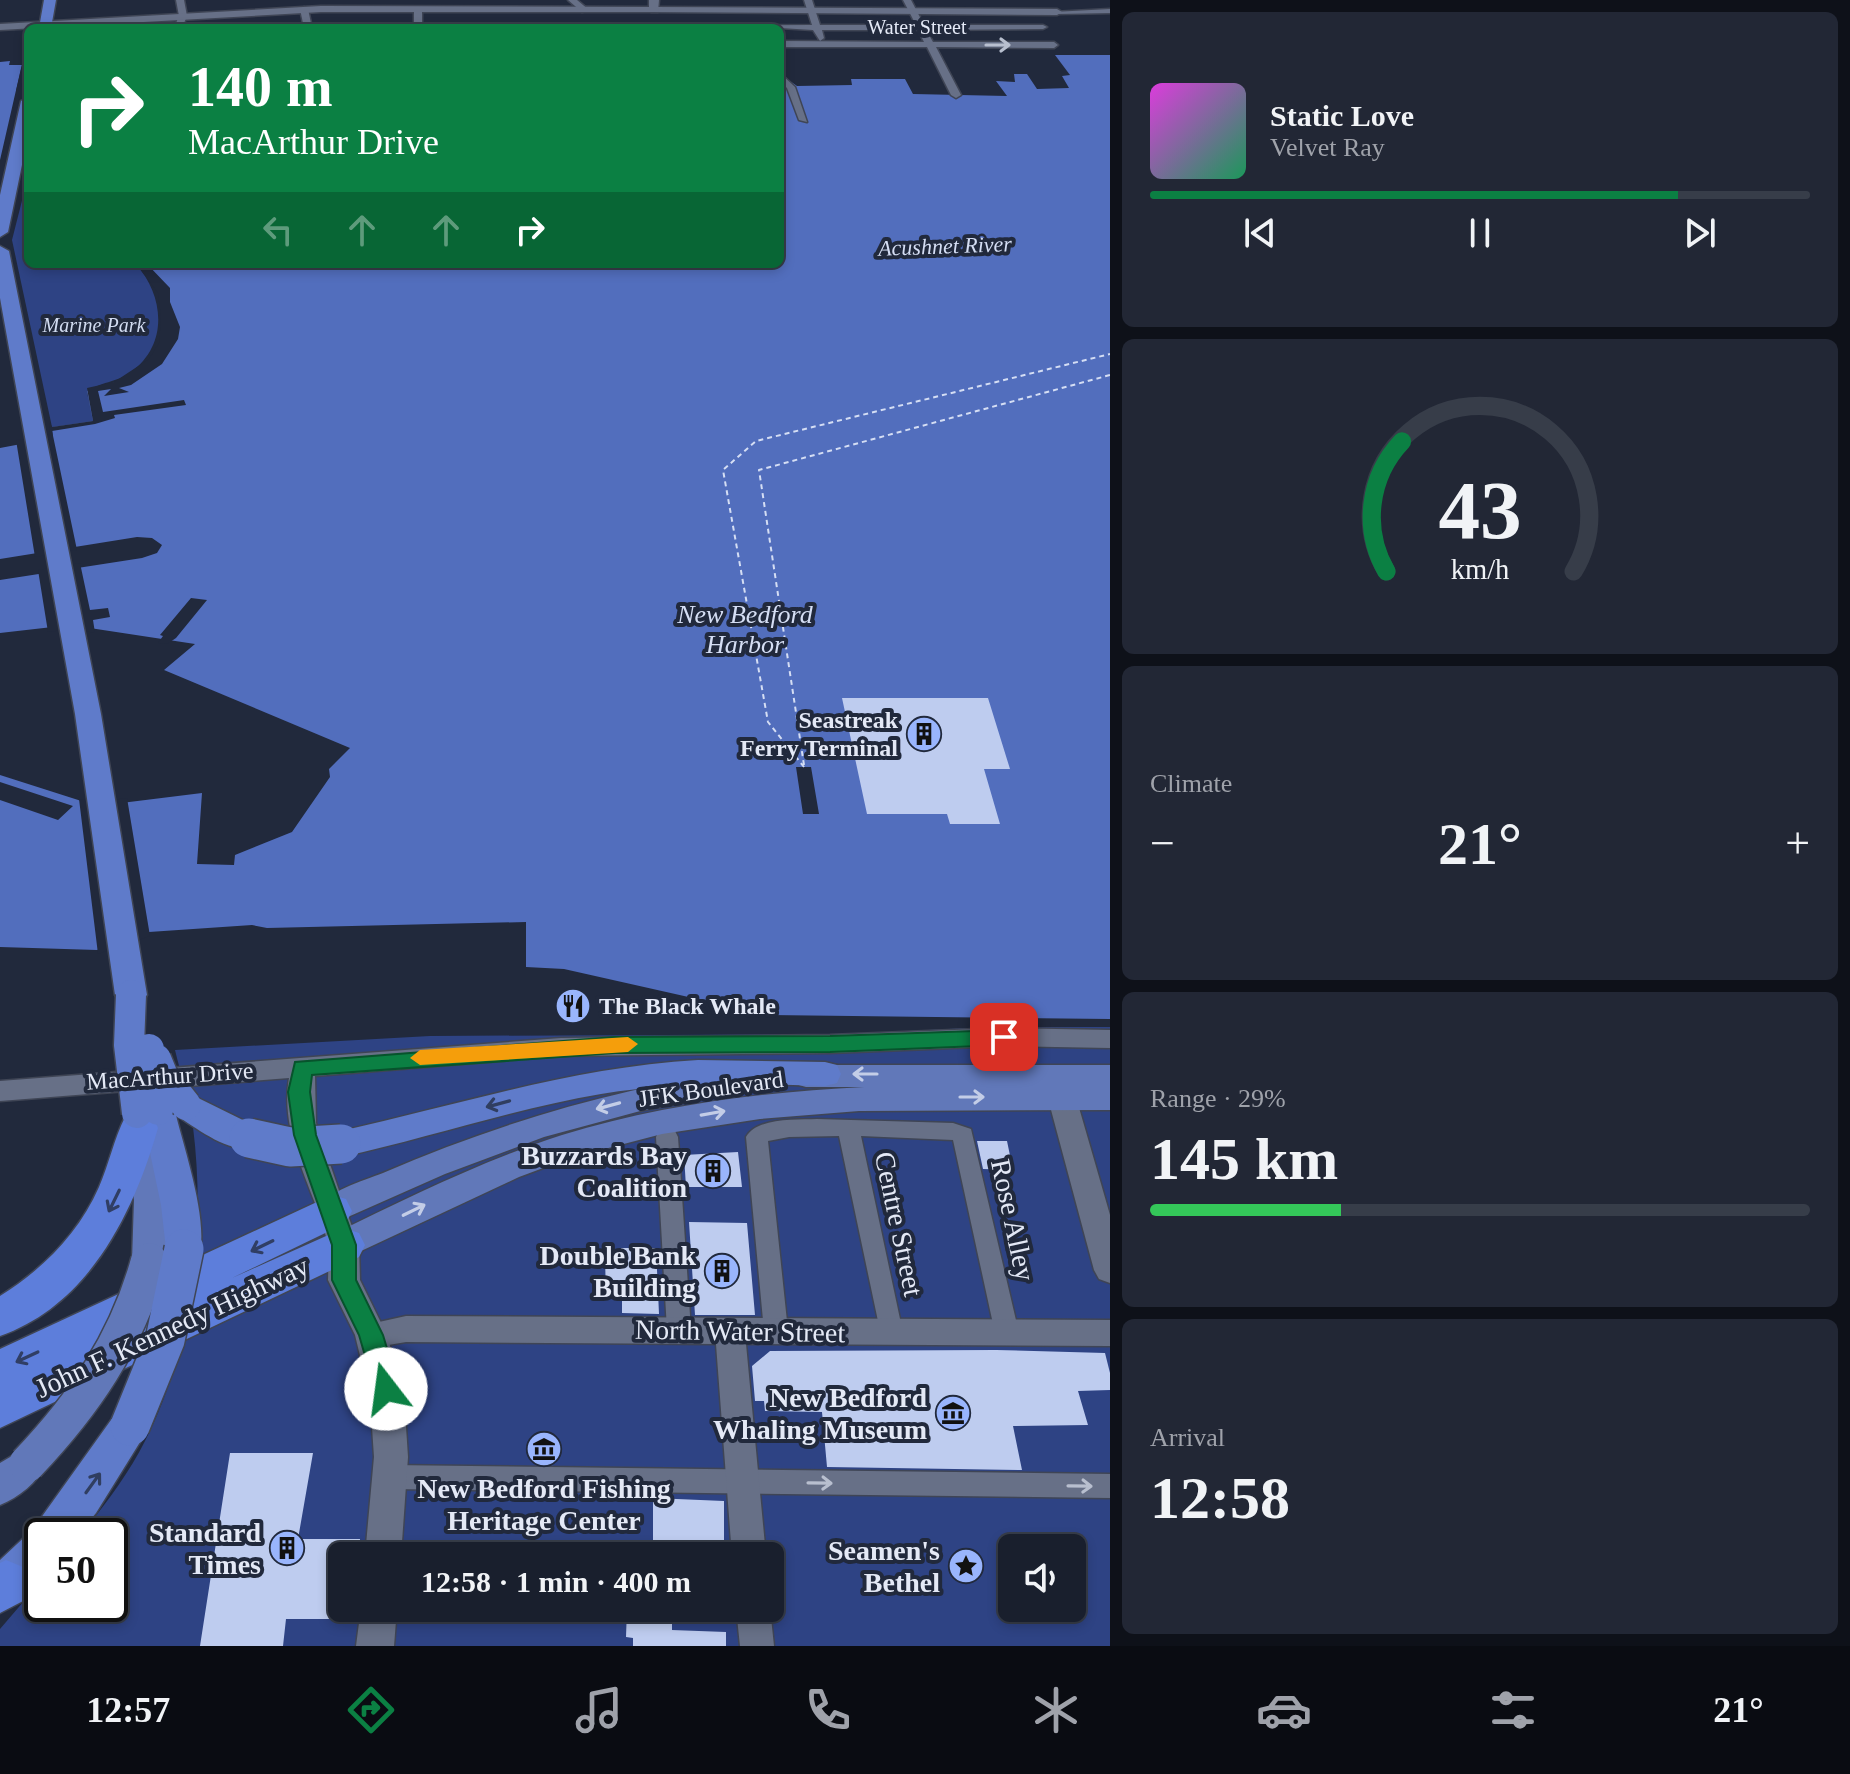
<!DOCTYPE html>
<meta charset="utf-8">
<style>
body{margin:0;font-family:"Times New Roman",serif;background:#222735;color:#f1f3f6;height:100vh;display:flex;flex-direction:column;font-size:30px;white-space:nowrap}
*{box-sizing:border-box;margin:0}
p{font-size:26px;color:#9fa2aa}
.icon{flex:none;width:44px;height:44px;fill:none;stroke:currentColor;stroke-width:2;stroke-linecap:round;stroke-linejoin:round}
.map{position:relative;flex:1;overflow:hidden}
.drawer{display:flex;flex-direction:column;gap:12px;padding:12px;background:#0e1119;width:740px}
.drawer>*{flex:none}
.guide{position:absolute;left:24px;top:24px;width:760px;height:244px;border-radius:12px;box-shadow:0 4px 12px #0003,0 0 0 2px #373d49;background:#0b8043;color:#fff;overflow:hidden}
.tools{position:absolute;left:998px;top:1534px;display:grid;gap:16px}
.tools a{display:grid;place-items:center;width:88px;height:88px;border-radius:12px;background:#191f2d;box-shadow:0 4px 12px #0003,0 0 0 2px #373d49;font-size:40px}
.speed{position:absolute;left:24px;top:1518px;display:flex;gap:16px;font-size:40px;font-weight:700;text-align:center}
.speed>*{display:grid;place-content:center;width:104px;height:104px;border-radius:50%;background:#191f2d;box-shadow:0 4px 12px #0003,0 0 0 2px #373d49;line-height:1}
.speed .limit{border:4px solid #111;border-radius:12px;background:#fff;color:#111}
.pin{position:absolute;display:grid;place-items:center;width:68px;height:68px;color:#fff;margin:-34px;border-radius:16px;box-shadow:0 4px 12px #0006}
.me{position:absolute;width:88px;margin:-44px;rotate:345deg;stroke-linejoin:round;filter:drop-shadow(0 0 6px #0008)}
.turn{display:flex;align-items:center;gap:28px;height:168px;padding:0 32px;font-size:36px}
.turn .icon{width:104px;height:104px;stroke-width:2.5}
.turn b{display:block;font-size:56px;line-height:68px}
.lanes{display:flex;align-items:center;height:76px;padding:0 32px;background:#0003;justify-content:center;gap:40px;direction:ltr}
.lanes .off{opacity:.35}
.big{font-size:60px;font-weight:700;line-height:1.1}
.drawer .tile{flex:1;display:flex;flex-direction:column;justify-content:center;gap:12px;min-width:0;padding:0 28px;border-radius:12px;background:#222735}
.drawer .dial{align-items:center;gap:0}
.dial svg{height:208px;overflow:visible;fill:none;stroke:#373d49;stroke-width:7;stroke-linecap:round;text-anchor:middle}
.dial text{fill:#f1f3f6;stroke:none}
.song{display:flex;align-items:center;gap:24px}
.cover{width:96px;height:96px;border-radius:12px;background:linear-gradient(135deg,hsl(300 70% 55%),hsl(150 70% 35%))}
.played{height:8px;border-radius:4px;background:linear-gradient(90deg,#0b8043 80%,#373d49 80%)}
.keys{display:flex;justify-content:space-around;direction:ltr}
.heat{display:flex;justify-content:space-between;align-items:center;font-size:44px;direction:ltr}
.charge{height:12px;border-radius:6px;background:linear-gradient(90deg,#34c759 29%,#373d49 0)}
.trip{position:absolute;left:328px;top:1542px;width:456px;height:80px;border-radius:12px;background:#191f2d;box-shadow:0 4px 12px #0003,0 0 0 2px #373d49;font-weight:700;line-height:80px;text-align:center}
.menu{display:flex;height:128px;justify-content:space-around;align-items:center;background:#0a0c12;color:#9fa2aa}
.menu .icon{width:56px;height:56px}
.menu .selected{color:#0b8043}
.menu b{font-size:36px;color:#f1f3f6}
main{display:flex;flex:1;min-height:0}
.map>svg:first-child{display:block}
</style>
<main>
<div class="map">
<svg width="1110" height="1646" viewBox="0 0 1110 1646">
<rect width="100%" height="100%" fill="#21293c"/>
<path fill="#2e4384" fill-rule="evenodd" d="M28,177v87h108c28,32 33,80 -5,108 -14,11 -32,9 -44,21l7,28 -42,6 -40,-187z
M987,1027h123v619h-1110v-17l42,-49v24h68v-68h-30c24,-30 48,-61 65,-95 48,-94 61,-210 48,-314 -3,-26 -12,-52 -18,-77l255,-14 420,-2zM1012,1548h60v60h-60zM342,1556h428v52h-428z"/>
<path fill="#526ebd" d="M1055,55h55v964l-341,-4 -205,-46 -38,-2v-45l-259,6 -15,-3 -103,7 -52,18 -97,-3v-172l97,31 105,-13 -5,71 37,1 1,-10 57,-23 38,-55 -1,-8 21,-21 -186,-78 31,-26 -125,-19 -70,8v-53l142,-22 15,-5 5,-8 -10,-7 -15,-1 -137,22v-111l53,-10 -1,-11 41,-6 -6,-30 51,-16 25,-30 -1,-53 -24,-28h642v-190l17,12 55,-1 -1,-6h54l8,15 94,2 -11,-15 19,1 -1,-8h13l10,15 32,-1 -7,-12 8,-1z
M10,61l-1,4h13l-6,26h12v84l-28,4v-117z"/>
<path fill="#21293c" d="M22,64l4,2 -5,21h7v90l-28,6v-23z
M136,264h11l23,24v14l10,25 -2,12 -16,25 -31,21 -12,3 10,4 -25,4 7,-7 -13,2 5,21 81,-12 2,5 -72,10 1,3 -20,6 -43,7 25,119 -42,7 -19,-117 33,-4 1,-13 2,4 41,-6 -6,-33 27,-6 35,-23 10,-16 2,-25 -3,-25z
M80,563l10,47 18,-2 2,9 -17,3 2,13 -25,-4 -22,3 -10,-62z
M191,598l16,2 -31,38 -9,6 -9,-1 5,-7 -3,-1z
M796,767h15l8,47h-16z
M0,782l73,24 -15,14 -58,-20z
M127,798l23,138 -52,18 -19,-155 19,3z"/>
<g fill="none" stroke-linecap="round" stroke-linejoin="round">
<path stroke="#d5def4" stroke-width="2" stroke-dasharray="5 4" stroke-linecap="butt" d="M804,765l-45,-295 351,-95
M804,767l-36,-45 -45,-252 33,-29 354,-87"/>
</g>
<path fill="#beccef" d="M842,698h146l22,71h-26l16,55h-50l-3,-10h-80z
M977,1141h30l6,29 -30,-1z
M738,1152l4,35h-56l-2,-32z
M689,1222l58,1 8,92h-60z
M621,1248h35l3,66 -37,-1v-15h-16l-1,-42 16,1z
M996,1350l109,3 5,20v17l-32,1 10,34 -75,1 9,44 -195,-3 -5,-55 -57,-1 -1,-10h-9l-3,-35 18,-15z
M230,1453h83l-15,86h62l-1,17h-17v63h-56l-3,27h-83z
M653,1498l71,3v55h-71z
M627,1608h45v22l54,2v14h-93v-8l-7,-1z"/>
<g fill="none" stroke-linecap="round" stroke-linejoin="round">
<defs>
<path id="minor" d="M176,0h8l3,16 -5,12h-8l5,-12z
M568,0h9l12,10 -7,2z
M804,0h8l8,25h96l-13,-25h8l13,25h119l4,2 -4,2 -117,1 7,12h121l4,3 -4,3 -118,-1 25,48 -5,3 -5,-3 -24,-48h-147v-6l144,1 -6,-12h-96l2,8 -4,3 -7,-11 -33,-2h-319l4,-2 347,-1z
M304,7l4,2 4,19h-8l-4,-19z
M418,7l4,2v19h-8v-19z
M1110,9v4l-53,1 -4,-2z
M780,73l15,14 12,35 -8,-2 -12,-32 -7,-7z
M817,1119l136,4 18,6 48,204 -3,7 -9,4 -9,-4 -3,-7 -42,-193 -92,-4 42,197 -3,7 -9,4 -9,-4 -43,-204 -50,1 -21,4 20,190 -3,7 -9,3 -9,-3 -3,-7 -18,-194c11,-20 51,-17 71,-18z
M667,1128l8,3 3,6 13,193 -3,7 -9,3 -9,-3 -3,-7 -11,-193 3,-6z
M390,1465l720,9v24l-720,-9 -9,-3 -4,-9 4,-9z"/>
<path id="tertiary" d="M654,7l403,2 5,3 -5,3 -406,-3z
M1004,1028l106,2v18l-106,-2 -174,7 -269,3 -246,20 1,47 30,88 -4,8 -10,3 -10,-3 -4,-8c-16,-42 -37,-87 -29,-133l-289,23v-20l561,-43 269,-3z
M406,1316l704,4v26l-364,-2 20,212h-34l-16,-212 -310,-2 -35,6 -10,-4 -5,-9 5,-9z
M736,1608h34l4,38h-34z"/>
<path id="secondary" d="M649,0h10l-1,12h-337l-321,18v-6l321,-18 328,1z
M1057,1069l10,3 4,8 39,135v68l-11,-4 -5,-9 -51,-190 4,-8z
M332,1199l11,3 16,43 1,35 27,55 17,62 4,60 -7,99h-36l9,-99 -4,-60 -15,-62 -27,-55 1,-35 -12,-34 4,-9z
M361,1608h36l-3,38h-38z"/>
<path id="primary" d="M806,1065h304v45l-251,1 -99,8 -98,15 -92,24 -51,19 -175,82 -12,-4 -5,-10 5,-10c75,-37 150,-74 230,-100 98,-30 200,-43 302,-48h-58l-11,-3 -4,-8 4,-8z
M755,1068l11,4 4,8 -4,8 -122,22 -100,27 -99,37 -113,50 -12,-4 -4,-9c10,-20 47,-30 67,-38 120,-52 242,-87 372,-105z
M140,1119l11,3 5,9c5,37 22,106 5,140l-12,4 -12,-4 -5,-10 2,-61 -10,-69 5,-9z
M27,1447l13,5 6,12c-9,19 -27,33 -46,41v-42z"/>
<path id="trunk" d="M44,0h12l-5,28h-12z
M28,97v39l-20,96 -8,5v-42l21,-94z
M0,246l9,5 92,463 46,281 -5,8 -11,3 -11,-3 -5,-8 -40,-281 -75,-416z
M698,1060l127,2 12,3 4,9 -4,9 -12,3c-75,-3 -150,-4 -224,8 -88,15 -173,44 -260,63l-12,-4 -5,-9 5,-9 12,-4c120,-27 234,-64 357,-71z
M186,1092l75,37 5,9 -5,9c-28,10 -62,-17 -85,-32 8,34 36,115 21,145l-13,4 -13,-4 -5,-11 -5,-44 -20,-95 5,-9 12,-4 13,5 3,-6z
M130,1408l14,5 6,13 -54,87 -19,23h-35v40l-21,23 -15,6 -6,-3v-42l33,-31 83,-116z"/>
<path id="motorway" d="M139,1113l14,4 5,11c-24,84 -69,177 -158,208v-40c42,-26 79,-63 99,-109 10,-23 15,-48 26,-70z
M332,1195l14,4 6,12 -6,12 -114,55 112,-50 15,5 6,12 -6,12 -359,171v-79z
M6,1560l17,7 7,17 -7,17 -23,12v-50z"/>
</defs>
<use href="#minor" stroke="#3f4555" stroke-width="3"/>
<use href="#tertiary" stroke="#3f4555" stroke-width="3"/>
<use href="#secondary" stroke="#3f4555" stroke-width="3"/>
<use href="#primary" stroke="#3f4555" stroke-width="3"/>
<use href="#trunk" stroke="#3f4555" stroke-width="3"/>
<use href="#motorway" stroke="#3f4555" stroke-width="3"/>
<use href="#minor" fill="#677087" fill-rule="evenodd"/>
<use href="#tertiary" fill="#677087" fill-rule="evenodd"/>
<use href="#secondary" fill="#677087" fill-rule="evenodd"/>
<use href="#primary" fill="#6178b9" fill-rule="evenodd"/>
<use href="#trunk" fill="#5f7bca" fill-rule="evenodd"/>
<use href="#motorway" fill="#5d7edb" fill-rule="evenodd"/>
<defs>
<path id="primary-bridge" d="M27,1464c57,-60 100,-122 122,-203"/>
<path id="trunk-bridge-far1" d="M131,995l-2,50 8,68
M149,1049l9,61
M156,1059l7,17 23,29"/>
<path id="trunk-bridge" d="M249,1138l41,9 51,-3
M130,1426l35,-86 19,-91"/>
</defs>
<use href="#primary-bridge" stroke="#3f4555" stroke-width="39" stroke-linecap="butt"/>
<use href="#trunk-bridge-far1" stroke="#3f4555" stroke-width="33" stroke-linecap="butt"/>
<use href="#trunk-bridge" stroke="#3f4555" stroke-width="42" stroke-linecap="butt"/>
<use href="#primary-bridge" stroke="#6178b9" stroke-width="36"/>
<use href="#trunk-bridge-far1" stroke="#5f7bca" stroke-width="30"/>
<use href="#trunk-bridge" stroke="#5f7bca" stroke-width="39"/>
</g>
<defs><path id="oneway-shaft" d="M-6 0H5M1.5-3L5.5 0L1.5 3" fill="none" stroke-width="1.6" stroke-linecap="round" stroke-linejoin="round" transform="scale(2)"/></defs>
<g stroke="#b8bfcf">
<use href="#oneway-shaft" transform="translate(998 45)"/>
<use href="#oneway-shaft" transform="translate(820 1483) rotate(1)"/>
<use href="#oneway-shaft" transform="translate(1080 1486) rotate(1)"/>
</g>
<g stroke="#c3cde7">
<use href="#oneway-shaft" transform="translate(865 1074) rotate(180)"/>
<use href="#oneway-shaft" transform="translate(972 1097)"/>
<use href="#oneway-shaft" transform="translate(608 1106) rotate(165)"/>
<use href="#oneway-shaft" transform="translate(713 1113) rotate(-10)"/>
<use href="#oneway-shaft" transform="translate(414 1210) rotate(-26)"/>
</g>
<g stroke="#303e60">
<use href="#oneway-shaft" transform="translate(498 1104) rotate(165)"/>
<use href="#oneway-shaft" transform="translate(93 1483) rotate(-54)"/>
</g>
<g stroke="#303e64">
<use href="#oneway-shaft" transform="translate(114 1201) rotate(116)"/>
<use href="#oneway-shaft" transform="translate(262 1246) rotate(154)"/>
<use href="#oneway-shaft" transform="translate(27 1357) rotate(155)"/>
</g>
<path fill="#0b8043" stroke="#07532c" stroke-width="2" d="M1004,1030l10,7 -10,8 -174,7 -215,1 -303,22 -2,17 6,43 40,110v35l27,55 16,54 -4,8 -9,3 -9,-3 -18,-62 -27,-55v-35l-38,-110 -6,-43 7,-30 320,-25 215,-1z"/>
<path fill="#f59e0b" d="M628,1037l10,7 -10,8 -208,13 -10,-7 10,-8z"/>
<defs>
<symbol id="building-disc" viewBox="-11 -11 22 22"><circle r="9.5" fill="#99b5fd" stroke="#21293c"/><path d="M-4-6H4V6H1V3H-1V6H-4ZM-2.5-4.3h1.7v1.8h-1.7ZM.8-4.3h1.7v1.8H.8ZM-2.5-1h1.7V.8h-1.7ZM.8-1h1.7V.8H.8Z" fill="#111"/></symbol>
<symbol id="restaurant-disc" viewBox="-11 -11 22 22"><circle r="9.5" fill="#99b5fd" stroke="#21293c"/><path d="M-5-6h1v4h1v-4h1v4h1v-4h1v5L-1.5 .5V6h-2V.5L-5-1ZM5-6V6H3V1.5H1.5Q1.5-4 5-6Z" fill="#111"/></symbol>
<symbol id="museum-disc" viewBox="-11 -11 22 22"><circle r="9.5" fill="#99b5fd" stroke="#21293c"/><path d="M0-6L6-3V-2H-6V-3ZM-5-1h2V3h-2ZM-1-1h2V3h-2ZM3-1h2V3H3ZM-6 4H6V6H-6Z" fill="#111"/></symbol>
<symbol id="sight-disc" viewBox="-11 -11 22 22"><circle r="9.5" fill="#99b5fd" stroke="#21293c"/><path d="M0-6L1.8-2.2L6-1.7L2.9 1.2L3.7 5.4L0 3.3L-3.7 5.4L-2.9 1.2L-6-1.7L-1.8-2.2Z" fill="#111"/></symbol>
</defs>
<g fill-rule="evenodd">
<use href="#building-disc" x="904" y="714" width="40" height="40"/>
<use href="#restaurant-disc" x="553" y="986" width="40" height="40"/>
<use href="#building-disc" x="693" y="1151" width="40" height="40"/>
<use href="#building-disc" x="702" y="1251" width="40" height="40"/>
<use href="#museum-disc" x="933" y="1393" width="40" height="40"/>
<use href="#museum-disc" x="524" y="1429" width="40" height="40"/>
<use href="#building-disc" x="267" y="1528" width="40" height="40"/>
<use href="#sight-disc" x="946" y="1546" width="40" height="40"/>
</g>
<g text-anchor="middle" dominant-baseline="central" stroke-width="8" stroke-linejoin="round" paint-order="stroke">
<g font-size="20" fill="#e4e9f6" stroke="#21293c">
<text x="917" y="27">Water Street</text>
</g>
<g font-size="20" font-style="italic" fill="#d2dcf1" stroke="#21293c">
<text x="94" y="325">Marine Park</text>
</g>
<g font-size="22" font-style="italic" fill="#d5def4" stroke="#21293c">
<text transform="translate(945 246) rotate(-2)">Acushnet River</text>
</g>
<g font-size="24" font-weight="bold" fill="#e4e9f6" stroke="#21293c" text-anchor="end">
<text x="898" y="720">Seastreak<tspan x="898" dy="28">Ferry Terminal</tspan></text>
<text x="599" y="1006" text-anchor="start">The Black Whale</text>
</g>
<g font-size="24" fill="#e4e9f6" stroke="#21293c">
<text transform="translate(170 1076) rotate(-4)">MacArthur Drive</text>
<text transform="translate(711 1089) rotate(-8)">JFK Boulevard</text>
</g>
<g font-size="26" font-style="italic" fill="#d5def4" stroke="#21293c">
<text x="745" y="614">New Bedford<tspan x="745" dy="30">Harbor</tspan></text>
</g>
<g font-size="28" font-weight="bold" fill="#e4e9f6" stroke="#21293c" text-anchor="end">
<text x="687" y="1155">Buzzards Bay<tspan x="687" dy="32">Coalition</tspan></text>
<text x="696" y="1255">Double Bank<tspan x="696" dy="32">Building</tspan></text>
<text x="927" y="1397">New Bedford<tspan x="927" dy="32">Whaling Museum</tspan></text>
<text x="544" y="1488" text-anchor="middle">New Bedford Fishing<tspan x="544" dy="32">Heritage Center</tspan></text>
<text x="261" y="1532">Standard<tspan x="261" dy="32">Times</tspan></text>
<text x="940" y="1550">Seamen's<tspan x="940" dy="32">Bethel</tspan></text>
</g>
<g font-size="28" fill="#e4e9f6" stroke="#21293c">
<text transform="translate(1013 1220) rotate(78)">Rose Alley</text>
<text transform="translate(899 1224) rotate(78)">Centre Street</text>
<text transform="translate(172 1327) rotate(-25)">John F. Kennedy Highway</text>
<text transform="translate(740 1331) rotate(1)">North Water Street</text>
</g>
</g>
</svg>
<div class="tools">
<a><svg class="icon" aria-label="sound" viewBox="0 0 24 24"><path d="M4 9h4l5-4v14l-5-4H4zM17 9q2 3 0 6"/></svg></a>
</div>
<div class="speed"><div class="limit">50</div></div>
<div class="pin" style="left:1004px;top:1037px;background:#d93025"><svg class="icon" aria-label="arrive" viewBox="0 0 24 24"><path d="M6 21V4h12l-3 4 3 4H6"/></svg></div>
<svg class="me" style="left:386px;top:1389px" viewBox="-20 -20 40 40"><circle r="19" fill="#fff"/><path d="M0-13L10 11 0 6-10 11z" fill="#0b8043"/></svg>
<div class="trip">12:58 · 1 min · 400 m</div>
<div class="guide">
<div class="turn"><svg class="icon" aria-label="right" viewBox="0 0 24 24"><path d="M7 20v-9h11M14 6l5 5-5 5"/></svg><div><b>140 m</b>MacArthur Drive</div></div>
<div class="lanes"><svg class="icon off" aria-label="left" viewBox="0 0 24 24"><path d="M17 20v-9H6M10 6l-5 5 5 5"/></svg><svg class="icon off" aria-label="ahead" viewBox="0 0 24 24"><path d="M12 20V5M6 11l6-6 6 6"/></svg><svg class="icon off" aria-label="ahead" viewBox="0 0 24 24"><path d="M12 20V5M6 11l6-6 6 6"/></svg><svg class="icon" aria-label="right" viewBox="0 0 24 24"><path d="M7 20v-9h11M14 6l5 5-5 5"/></svg></div>
</div>
</div>
<section class="drawer">
<div class="tile">
<div class="song"><i class="cover"></i><div><b>Static Love</b><p>Velvet Ray</p></div></div>
<div class="played"></div>
<div class="keys"><svg class="icon" aria-label="previous" viewBox="0 0 24 24"><path d="M18 5L8 12l10 7zM5 5v14"/></svg><svg class="icon" aria-label="pause" viewBox="0 0 24 24"><path d="M8 5v14M16 5v14"/></svg><svg class="icon" aria-label="next" viewBox="0 0 24 24"><path d="M6 5l10 7-10 7zM19 5v14"/></svg></div>
</div>
<div class="tile dial"><svg viewBox="0 0 100 80">
<path d="M14 69A42 42 0 1 1 86 69"/>
<path d="M14 69A42 42 0 0 1 20 19" stroke="#0b8043"/>
<text x="50" y="56" font-size="32" font-weight="700">43</text>
<text x="50" y="72" font-size="11">km/h</text>
</svg></div>
<div class="tile"><p>Climate</p>
<div class="heat"><a>−</a><b class="big">21°</b><a>+</a></div>
</div>
<div class="tile"><p>Range · 29%</p><b class="big">145 km</b><div class="charge"></div></div>
<div class="tile"><p>Arrival</p><b class="big">12:58</b></div>
</section>
</main>
<nav class="menu">
<b>12:57</b>
<svg class="icon selected" aria-label="directions" viewBox="0 0 24 24"><path d="M12 3l9 9-9 9-9-9zM9 14v-3h6M13 9l2 2-2 2"/></svg>
<svg class="icon" aria-label="music" viewBox="0 0 24 24"><path d="M9 18V5l10-2v13"/><circle cx="6" cy="18" r="3"/><circle cx="16" cy="16" r="3"/></svg>
<svg class="icon" aria-label="phone" viewBox="0 0 24 24"><path d="M5 4h4l2 5-3 2q2 4 5 5l2-3 5 2v4C11 20 4 13 5 4z"/></svg>
<svg class="icon" aria-label="climate" viewBox="0 0 24 24"><path d="M12 3v18M4 7l16 10M4 17L20 7"/></svg>
<svg class="icon" aria-label="car" viewBox="0 0 24 24"><path d="M5 17H2v-5l4-1 3-4h7l3 4 3 1v5h-3M9 17h6M6 11h13"/><circle cx="7" cy="17" r="2"/><circle cx="17" cy="17" r="2"/></svg>
<svg class="icon" aria-label="filters" viewBox="0 0 24 24"><path d="M4 7h16M4 17h16"/><circle cx="9" cy="7" r="2"/><circle cx="15" cy="17" r="2"/></svg>
<b>21°</b>
</nav>
